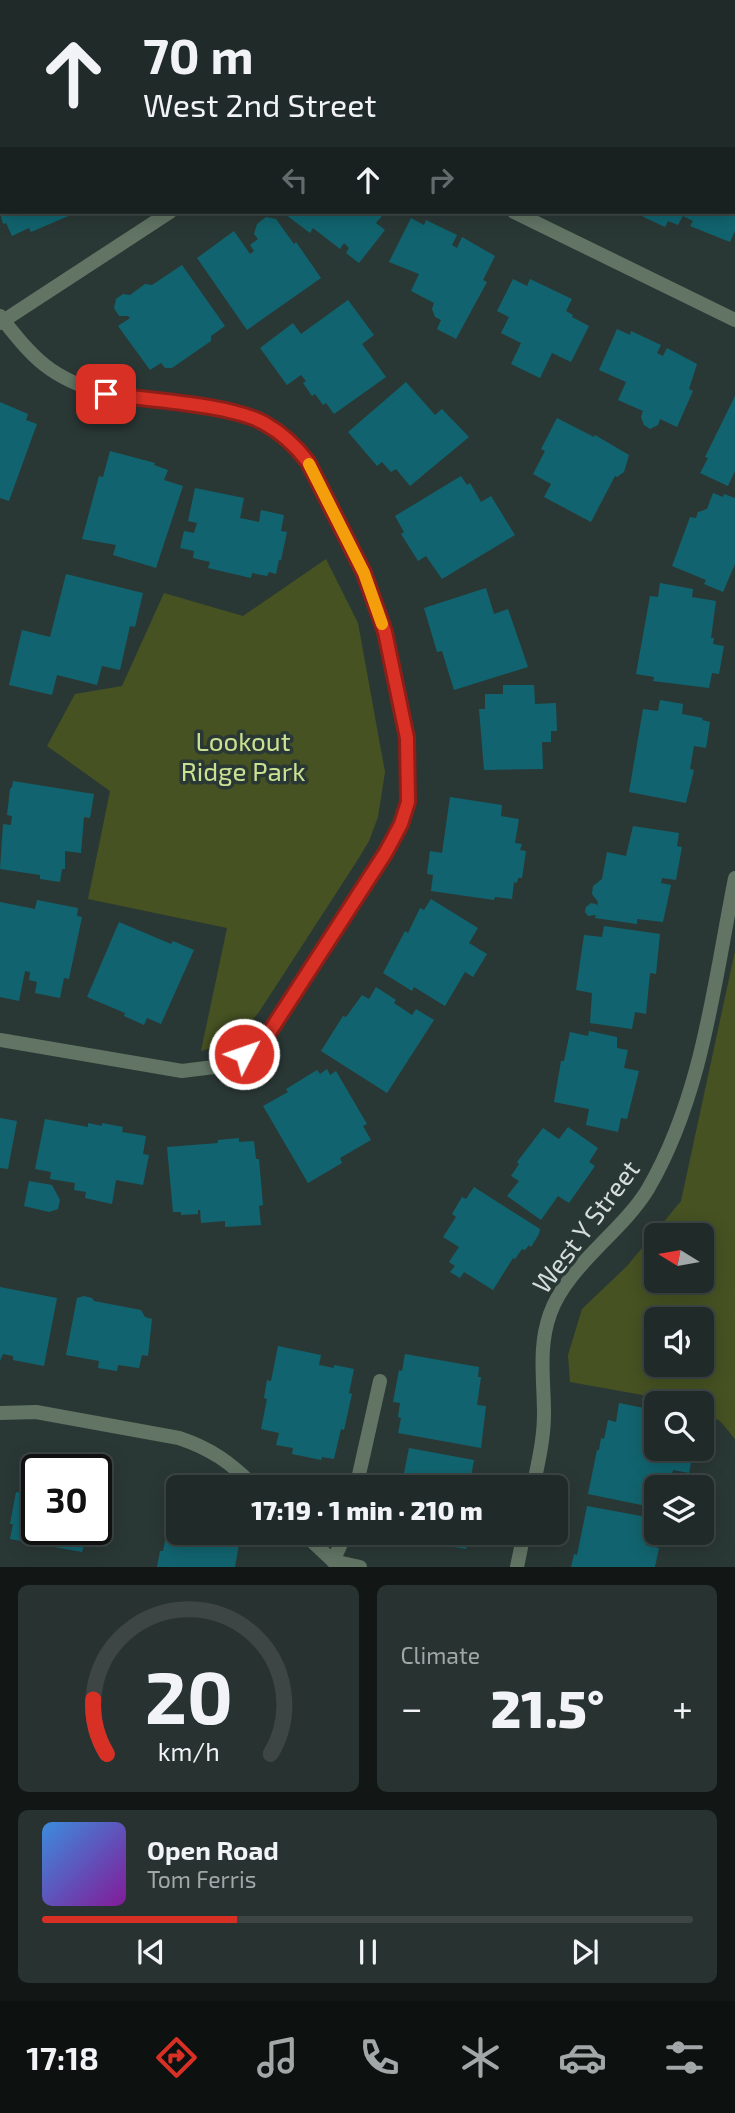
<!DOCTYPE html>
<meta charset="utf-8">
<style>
body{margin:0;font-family:"Exo 2",sans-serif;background:#283230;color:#f1f3f6;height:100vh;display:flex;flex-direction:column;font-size:26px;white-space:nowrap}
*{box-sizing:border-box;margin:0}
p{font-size:23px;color:#a2a7a8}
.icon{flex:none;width:38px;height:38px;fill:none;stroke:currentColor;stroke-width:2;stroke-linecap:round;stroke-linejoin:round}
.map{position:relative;height:1567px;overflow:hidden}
.drawer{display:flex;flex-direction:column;gap:18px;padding:18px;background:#121716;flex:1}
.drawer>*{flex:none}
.hud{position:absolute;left:0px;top:0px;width:735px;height:214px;box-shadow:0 4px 18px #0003,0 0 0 2px #3d4645;background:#202a28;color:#f1f3f6;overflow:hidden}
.needle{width:46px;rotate:281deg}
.tools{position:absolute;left:644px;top:1223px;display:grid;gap:14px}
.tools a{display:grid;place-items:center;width:70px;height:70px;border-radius:10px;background:#202a28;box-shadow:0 4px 18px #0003,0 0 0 2px #3d4645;font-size:35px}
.speed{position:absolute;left:21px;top:1454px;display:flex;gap:14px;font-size:35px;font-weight:700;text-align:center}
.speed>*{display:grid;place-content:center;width:91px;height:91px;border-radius:50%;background:#202a28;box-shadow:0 4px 18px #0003,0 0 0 2px #3d4645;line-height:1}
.speed .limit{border:4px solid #111;border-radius:10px;background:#fff;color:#111}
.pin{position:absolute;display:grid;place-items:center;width:60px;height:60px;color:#fff;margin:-30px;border-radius:14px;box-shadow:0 4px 10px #0006}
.me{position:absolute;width:77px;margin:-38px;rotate:49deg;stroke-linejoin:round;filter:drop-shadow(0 0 5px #0008)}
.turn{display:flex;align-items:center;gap:24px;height:147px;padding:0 28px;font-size:32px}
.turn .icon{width:91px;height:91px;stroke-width:2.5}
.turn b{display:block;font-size:49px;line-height:60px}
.lanes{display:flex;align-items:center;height:66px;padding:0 28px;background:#0003;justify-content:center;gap:35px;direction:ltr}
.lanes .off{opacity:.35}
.big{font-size:52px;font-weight:800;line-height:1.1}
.drawer .card{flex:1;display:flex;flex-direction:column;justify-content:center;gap:10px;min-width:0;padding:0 24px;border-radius:10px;background:#283230}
.drawer .dial{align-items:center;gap:0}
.dial svg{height:182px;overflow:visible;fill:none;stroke:#3d4645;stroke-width:7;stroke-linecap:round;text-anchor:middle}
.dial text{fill:#f1f3f6;stroke:none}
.song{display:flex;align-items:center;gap:21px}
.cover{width:84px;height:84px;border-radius:10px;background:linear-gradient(135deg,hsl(210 70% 55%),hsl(290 70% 35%))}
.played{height:7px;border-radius:4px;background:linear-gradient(90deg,#d93025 30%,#3d4645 30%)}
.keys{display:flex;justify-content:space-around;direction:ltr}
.heat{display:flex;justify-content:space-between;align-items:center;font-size:38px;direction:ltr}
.drawer .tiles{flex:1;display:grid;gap:18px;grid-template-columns:1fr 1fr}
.card:last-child{grid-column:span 2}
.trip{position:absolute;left:166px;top:1475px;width:402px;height:70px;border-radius:10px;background:#202a28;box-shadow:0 4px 18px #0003,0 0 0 2px #3d4645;font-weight:800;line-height:70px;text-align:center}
.dock{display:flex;height:112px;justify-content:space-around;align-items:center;background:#0d1110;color:#a2a7a8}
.dock .icon{width:49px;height:49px}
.dock .selected{color:#d93025}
.dock b{font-size:32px;color:#f1f3f6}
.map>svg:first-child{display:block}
</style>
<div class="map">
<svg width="735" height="1567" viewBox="0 0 735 1567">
<rect width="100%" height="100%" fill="#2a3835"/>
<path fill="#465222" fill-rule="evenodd" d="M511,0h224v148l-2,-146h-224z
M326,559l32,64 27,149 -7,45 -9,24 -12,20 -98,151c-16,20 -32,33 -58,39l26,-123 -139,-29 22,-108 -63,-45 28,-52 47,-8 42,-93 79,23z
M735,951v488l-15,-18 -18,-10v-7l-15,-1 -117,-21 -2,-27 14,-46 45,-43 54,-65zM656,1236h46v45h-46zM656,1320h46v45h-46z"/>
<path fill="#11646f" d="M0,212h78l-47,20 -2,-4 -17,8 -6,-13 -3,1z
M282,212h94l6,4 -6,7 9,7 -26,33 -13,-10 3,-5 -5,-5 -4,6 -27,-21 -3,5z
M633,212h102v19l-5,11 -40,-16 3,-5 -10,-5 -5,9 -10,-4 -3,6z
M266,217l10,2 18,25 2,-2 25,36 -74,52 -50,-72 37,-27 16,23 4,-3 -4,-6 8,-6 -4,-5 3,-10z
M411,218l13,7 2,-5 31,15 -5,10 5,3 5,-11 33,19 -12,24 4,2 -31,57 -19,-10 4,-9 -6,-3 -3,-8 2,-6 -23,-12 8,-17 -30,-12z
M182,265l43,61 -14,10v5l-39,27h-7l-4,-5 -11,7 -32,-44 12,-8 -2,-2h-9l-5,-8 2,-9 7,-5 7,1 15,-11 7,1z
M513,279l14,7 3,-7 42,20 -6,12 7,4 -1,2 17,9 -18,36 -19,-9 -12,25 -29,-14 10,-21 -20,-10 8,-16 -12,-6z
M348,300l26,35 -12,9 24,33 -52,37 -8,-11 -3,2 -8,-11 -3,2 -9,-13 3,-2 -5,-6 -14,10 -27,-37 33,-25 8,11z
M617,329l13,6 1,-4 30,14 -4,8 6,3 4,-8 30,16 -8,25 4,2 -16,36 -17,-8 -2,6 -8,4 -6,-4 -3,-8 2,-6 -25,-11 8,-18 -27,-12z
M406,382l29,33 7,-6 27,28 -59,49 -14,-17 -5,3 -9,-10 -5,4 -29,-34z
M735,396v75l-7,15 -28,-13 8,-15 -3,-1z
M0,402l28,12 -2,6 11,4 -28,77 -9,-3z
M557,418l37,19 1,-2 34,20 -5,17 -7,5 -2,-1 -24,46 -47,-25 7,-13 -18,-10 12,-23 -4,-2z
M110,451l45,12 -1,2 14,5 -4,10 19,6 -27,82 -43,-13 3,-10 -34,-6 17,-63 4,1z
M461,476l6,9 3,-2 11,19 10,-6 24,39 -73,44 -16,-23 -8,5 -17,-27 3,-2 -9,-16z
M195,488l49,10 -4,20 19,4 2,-12 23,5 -3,16 6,1 -6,28h-2l-3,14 -7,-2 -2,4 -15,-3 -1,5 -43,-10 2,-6 -17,-4 1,-7 -14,-3 4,-17 10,2 3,-10 -9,-2z
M713,493l10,4 1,-3 11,4v66l-12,28 -19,-8 2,-4 -34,-14 18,-49 6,1 2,-6 9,-3z
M66,574l77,19 -8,34 -5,-1 -10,44 -18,-4 -5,19 -40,-10 -5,20 -43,-10 13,-55 28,7z
M660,583l33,6 -1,8 24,4 -5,37h3l-1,6 11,2 -5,28 -7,-1 -3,15 -56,-7 1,-4 -18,-3 14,-78 8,1z
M486,588l8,26 14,-5 20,58 -74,23 -12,-39 -5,1 -13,-44z
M503,685h31l1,19 21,-1 1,28h-6v11h-9l1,27 -59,1 -5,-61h6v-15h18z
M660,700l23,4 -1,10 21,4 -1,2 8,2 -4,26 -12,-2 -4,23 4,1 -8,33 -57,-11 14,-83 15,2z
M13,781l81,13 -4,24 -6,-1 -3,36 -16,-2v18h-3l-2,13 -20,-3v-4l-40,-6 3,-45 8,1 1,-9 -5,-1 3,-26 2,-2z
M450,797l52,8 -1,11 18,3 -4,24 7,1 -2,6 6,1 -4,27h-4l-1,5 -3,-1 -2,17 -17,-2 -1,3 -63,-9 2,-16 -6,-1 3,-23 12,2z
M633,826l46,7 -2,13 5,1 -6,33 -14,-2 -1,5 10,2 -8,37 -26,-3v5l-42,-6 1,-3 -8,1 -3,-4 1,-5 5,-4 5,1 1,2 1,-4 -6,-8 1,-8 9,-7 5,-27 19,4z
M431,899l47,29 -9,15 18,11 -14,23 -8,-5 -20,34 -31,-19 -2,4 -29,-18 22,-42 3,2 12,-25 4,2z
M37,900l41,8 -1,8 5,1 -13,62 -5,-1 -4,20 -25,-5 2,-11 -8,-2 1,-8 -5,-1 -6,30 -19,-4v-95l35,7z
M119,922l52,22 2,-3 21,9 -33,74 -14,-6 -3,7 -20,-9 1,-3 -38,-16z
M604,926l56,8 -4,40 -6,-1 -4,41 -11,-2 -3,17 -42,-6 2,-30 -16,-3 8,-55 18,2z
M376,987l20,13 -2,3 18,12 4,-6 18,11 -47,73 -66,-42 22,-35 3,1 16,-22 7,4z
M589,1031l28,6v11l11,2 -4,18 15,3 -12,48 -6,-1 -3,14 -32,-7 3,-16 -35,-7 7,-41h3l6,-29 18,4z
M327,1069l3,6 6,-4 31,53 -4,2 8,14 -31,18 2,5 -34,20 -45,-77 25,-14 -2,-3 31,-19 3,4z
M0,1118l17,3 -9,48 -8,-1z
M45,1119l43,8v-4l14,3v-3l21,4 -1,5 24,4 -3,18 6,1 -6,30 -27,-5 -4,24 -27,-6 1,-6 -12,-2 1,-7 -25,-4 1,-7 -16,-3z
M568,1127l30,21 -9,14 6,4 -26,37 -11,-7 -17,24 -34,-24 12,-15 -8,-5 8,-12 -2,-2 26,-34 16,11z
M239,1138v4l15,-1 2,18h3l4,46 -4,1 2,19 -36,2v-6l-24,2 -1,-13h-2v4l-17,1v-3h-8l-6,-65 51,-4v-3z
M29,1181l23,4 8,15 -2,9 -9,3 -25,-6z
M474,1187l66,42 -1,5 -8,13 -2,-2 -4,5 -3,-1 -7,10 -2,-1 -20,32 -29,-18 -4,6 -10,-6 5,-6 -6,-4 10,-15 -16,-10 13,-20 -4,-3 10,-17 4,2z
M0,1287l57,11 -13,68 -31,-6v-4l-10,-2 -3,7z
M84,1296l8,2 2,3 47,9 4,7 7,2 -4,37 -6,-1 -3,13 -21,-3 -1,6 -19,-3 1,-7 -33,-6 11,-57z
M278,1346l43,9 -2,10 15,3v-3l20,4 -5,24 3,1 -8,36 -3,-1 -7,30 -12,-2 -1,3 -29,-6 1,-6 -17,-3 3,-12 -18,-4 6,-30 -3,-1 3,-18 4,1z
M405,1354l74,13 -1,10h3l-4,28 9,1 -5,42 -83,-15 3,-15 -3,-1 2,-14 -7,-1 6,-32 3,1z
M619,1403l25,5 -2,8 14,2v31h38l-5,24 -16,-3 -4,18h-13v20l-68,-14 9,-44h2l2,-12 3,1 4,-19 8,2z
M409,1448l65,12 -5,28h-68z
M34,1466l16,3 -13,1v60h52l-7,22 -72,-13 3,-15h-3l6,-32 9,2z
M96,1477l13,3 -7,41 -6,-1z
M587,1506l65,12 -6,27 13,3 -4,19h-84l3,-13 3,1z
M177,1520l1,13h63l-6,34h-78l3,-16h3l5,-25 8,1z
M411,1533h58l-3,16 -56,-9z"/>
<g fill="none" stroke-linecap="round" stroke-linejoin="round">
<path stroke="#627565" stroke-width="14" d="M356,1488l24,-107
M333,1561l13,-28"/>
<path stroke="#627565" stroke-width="14" d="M466,2l2,-2
M514,212l221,108
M0,316c34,43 50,62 106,78 41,6 123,10 158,29 18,10 32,23 44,39l56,111 21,59 22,106 1,64 -7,22 -15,28 -121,187 -21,15 -30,13 -32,4 -182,-31
M0,323l170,-111
M0,1413l36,-1 143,26c33,11 52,25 77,50
M533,1488c5,-25 11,-49 11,-74 0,-34 -6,-67 6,-100 16,-47 72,-82 98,-125 55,-95 66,-206 87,-311
M303,1533l30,28 27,6
M517,1567l7,-34"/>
</g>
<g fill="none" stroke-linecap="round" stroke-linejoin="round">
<defs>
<path id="route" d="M106,394c41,6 123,10 158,29 18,10 32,23 44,39l56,111 21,59 22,106 1,64 -7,22 -15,28 -121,187 -21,15"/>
</defs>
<use href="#route" stroke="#8d1f18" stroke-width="18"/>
<use href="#route" stroke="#d93025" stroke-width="12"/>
<path stroke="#f59e0b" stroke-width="12" d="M309,464l55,109 18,51"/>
</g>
<g text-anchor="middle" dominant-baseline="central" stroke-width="7" stroke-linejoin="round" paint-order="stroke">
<g font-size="26" fill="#cbe192" stroke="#2a3835">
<text x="243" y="740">Lookout<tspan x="243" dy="30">Ridge Park</tspan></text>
</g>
<g font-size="26" fill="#d4dddb" stroke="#2a3835">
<text transform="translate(585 1226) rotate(-53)">West Y Street</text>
</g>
</g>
</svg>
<div class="tools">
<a><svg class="needle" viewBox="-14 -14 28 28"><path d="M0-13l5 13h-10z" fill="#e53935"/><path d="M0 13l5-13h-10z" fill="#a2a7a8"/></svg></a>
<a><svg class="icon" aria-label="sound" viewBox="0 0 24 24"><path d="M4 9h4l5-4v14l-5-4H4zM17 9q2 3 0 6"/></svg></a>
<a><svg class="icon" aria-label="search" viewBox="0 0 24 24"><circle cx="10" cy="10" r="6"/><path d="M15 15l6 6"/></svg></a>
<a><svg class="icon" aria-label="layers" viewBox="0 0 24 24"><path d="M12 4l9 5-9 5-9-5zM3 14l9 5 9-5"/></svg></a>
</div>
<div class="speed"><div class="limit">30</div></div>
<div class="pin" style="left:106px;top:394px;background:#d93025"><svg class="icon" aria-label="arrive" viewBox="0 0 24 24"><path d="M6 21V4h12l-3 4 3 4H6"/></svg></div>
<svg class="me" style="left:244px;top:1054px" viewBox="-20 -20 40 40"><circle r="17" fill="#d93025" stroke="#fff" stroke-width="3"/><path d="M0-11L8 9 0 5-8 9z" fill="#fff"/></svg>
<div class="trip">17:19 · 1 min · 210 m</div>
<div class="hud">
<div class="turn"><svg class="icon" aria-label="ahead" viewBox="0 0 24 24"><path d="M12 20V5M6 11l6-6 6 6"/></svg><div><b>70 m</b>West 2nd Street</div></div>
<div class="lanes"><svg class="icon off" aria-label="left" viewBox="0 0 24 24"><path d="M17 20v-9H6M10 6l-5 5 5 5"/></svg><svg class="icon" aria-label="ahead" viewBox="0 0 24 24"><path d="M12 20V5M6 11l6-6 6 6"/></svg><svg class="icon off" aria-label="right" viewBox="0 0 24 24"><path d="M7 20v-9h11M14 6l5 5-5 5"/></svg></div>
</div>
</div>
<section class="drawer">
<div class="tiles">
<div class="card dial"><svg viewBox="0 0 100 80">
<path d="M14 69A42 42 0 1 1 86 69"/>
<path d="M14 69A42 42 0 0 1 8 45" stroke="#d93025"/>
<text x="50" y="56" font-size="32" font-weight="700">20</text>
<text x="50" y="72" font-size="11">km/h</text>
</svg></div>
<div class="card"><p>Climate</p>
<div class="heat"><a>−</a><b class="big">21.5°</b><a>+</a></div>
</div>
<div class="card">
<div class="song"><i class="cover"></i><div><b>Open Road</b><p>Tom Ferris</p></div></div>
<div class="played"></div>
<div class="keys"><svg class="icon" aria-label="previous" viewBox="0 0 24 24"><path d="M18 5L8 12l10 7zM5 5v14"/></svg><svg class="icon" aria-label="pause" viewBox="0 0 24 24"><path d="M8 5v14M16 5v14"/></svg><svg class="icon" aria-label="next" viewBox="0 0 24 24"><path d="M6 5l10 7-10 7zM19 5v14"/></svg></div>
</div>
</div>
</section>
<nav class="dock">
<b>17:18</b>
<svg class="icon selected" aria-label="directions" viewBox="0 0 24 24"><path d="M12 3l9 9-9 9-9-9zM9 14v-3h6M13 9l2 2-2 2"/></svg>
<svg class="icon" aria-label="music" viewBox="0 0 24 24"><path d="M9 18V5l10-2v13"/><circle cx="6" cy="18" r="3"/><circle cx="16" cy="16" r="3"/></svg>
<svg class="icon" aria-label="phone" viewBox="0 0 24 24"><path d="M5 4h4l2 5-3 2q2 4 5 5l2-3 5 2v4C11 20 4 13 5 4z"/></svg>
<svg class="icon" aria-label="climate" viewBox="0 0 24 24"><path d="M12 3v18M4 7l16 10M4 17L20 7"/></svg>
<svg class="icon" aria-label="car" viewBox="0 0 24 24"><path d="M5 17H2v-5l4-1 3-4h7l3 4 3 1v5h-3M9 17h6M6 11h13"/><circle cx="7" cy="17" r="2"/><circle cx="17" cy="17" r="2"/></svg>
<svg class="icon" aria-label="filters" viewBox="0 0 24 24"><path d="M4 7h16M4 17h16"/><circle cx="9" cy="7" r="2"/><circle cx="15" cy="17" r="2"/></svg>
</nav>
